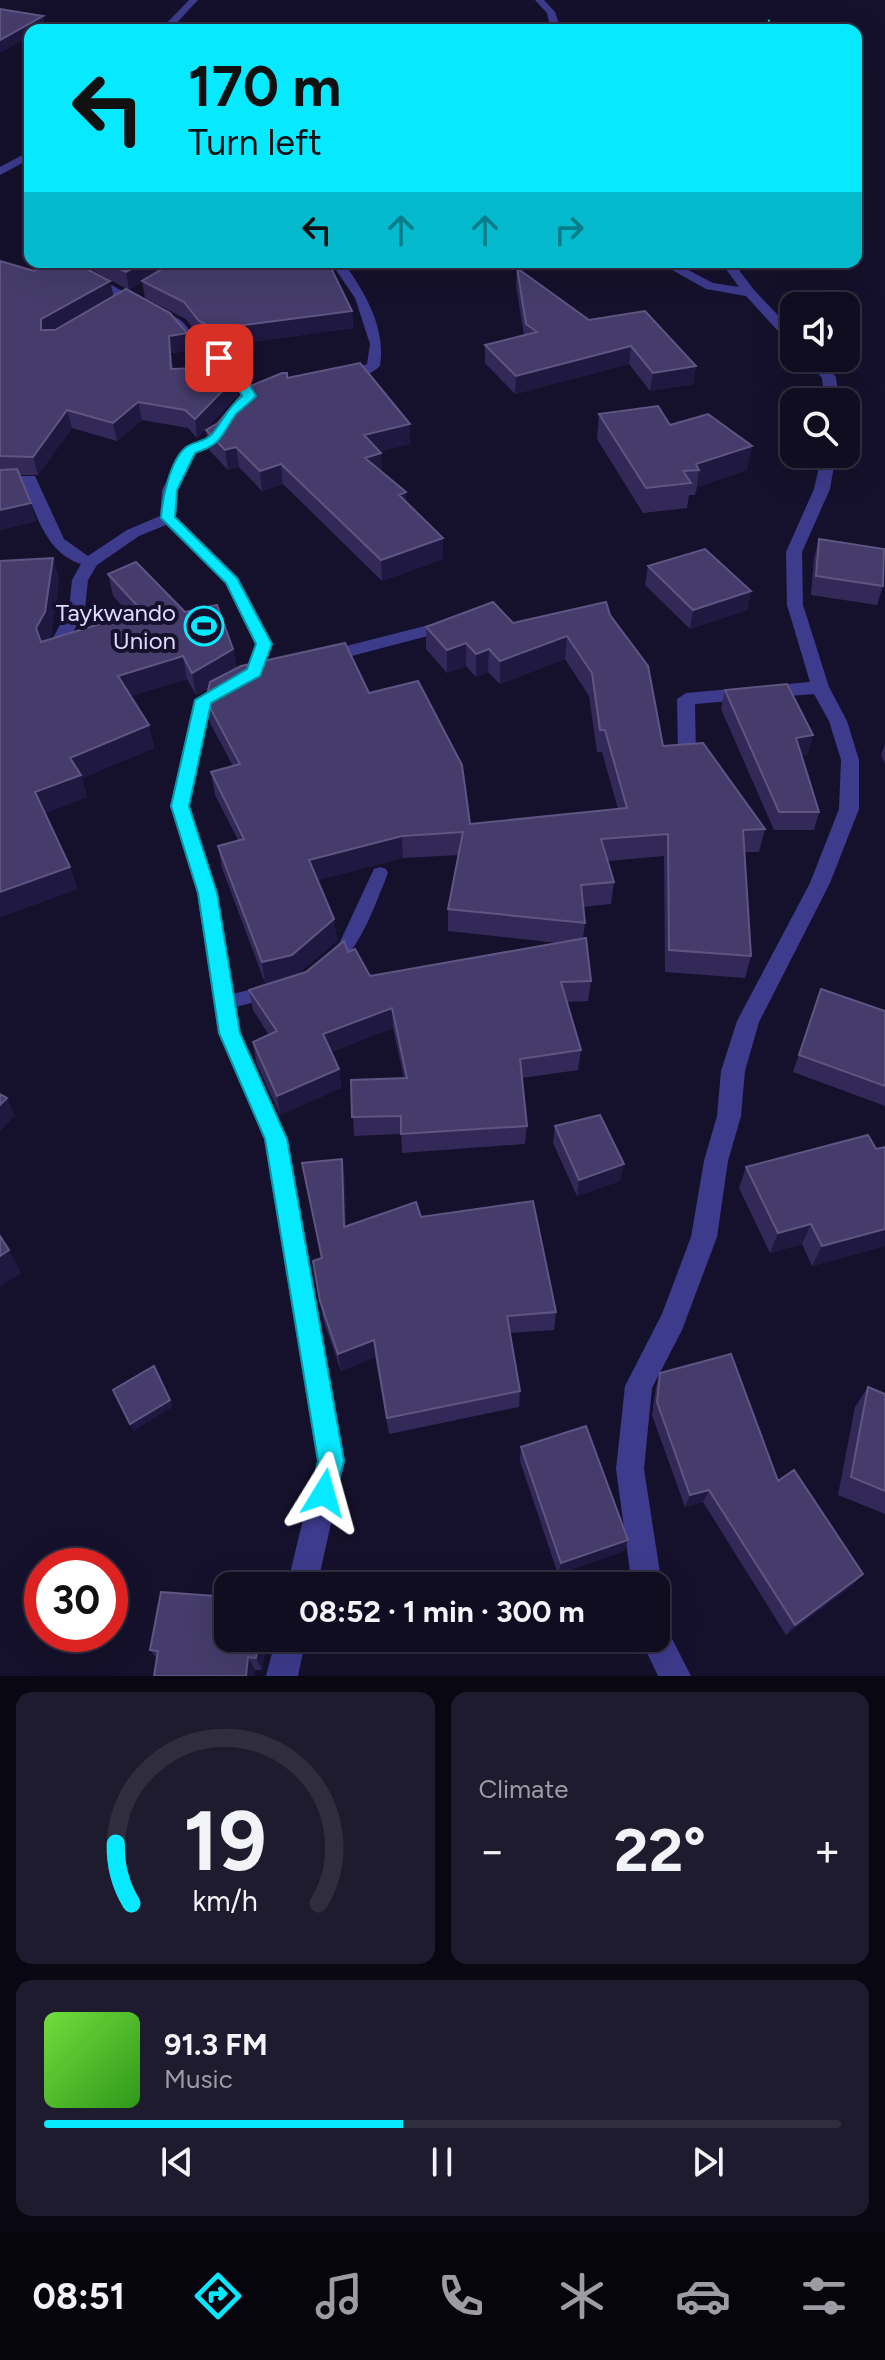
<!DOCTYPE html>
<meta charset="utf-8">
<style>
body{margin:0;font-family:Figtree,sans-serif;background:#1e1b2e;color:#f1f3f6;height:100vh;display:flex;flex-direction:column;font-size:30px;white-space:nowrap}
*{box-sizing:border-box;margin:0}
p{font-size:26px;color:#9c9ca5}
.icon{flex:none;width:44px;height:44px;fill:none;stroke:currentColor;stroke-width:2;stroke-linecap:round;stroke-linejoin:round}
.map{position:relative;height:1676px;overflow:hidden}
.panel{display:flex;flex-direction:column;gap:16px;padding:16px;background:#090712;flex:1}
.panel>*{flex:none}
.banner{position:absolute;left:24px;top:24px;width:838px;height:244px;border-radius:16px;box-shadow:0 8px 32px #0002,0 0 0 2px #302d3f;background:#07e9ff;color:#111;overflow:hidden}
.controls{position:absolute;left:780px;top:292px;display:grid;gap:16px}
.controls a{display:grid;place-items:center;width:80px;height:80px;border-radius:16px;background:#100d21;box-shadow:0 8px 32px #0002,0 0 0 2px #302d3f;font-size:40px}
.speed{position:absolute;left:24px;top:1548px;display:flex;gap:16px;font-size:40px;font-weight:700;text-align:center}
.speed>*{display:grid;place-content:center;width:104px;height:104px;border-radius:50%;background:#100d21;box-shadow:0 8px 32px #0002,0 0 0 2px #302d3f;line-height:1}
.speed .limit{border:12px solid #d22;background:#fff;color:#111}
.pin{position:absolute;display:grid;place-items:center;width:68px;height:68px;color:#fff;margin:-34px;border-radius:16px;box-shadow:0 4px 12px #0006}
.me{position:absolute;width:88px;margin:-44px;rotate:8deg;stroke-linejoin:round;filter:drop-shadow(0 0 6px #0008)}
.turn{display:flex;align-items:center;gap:28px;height:168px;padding:0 32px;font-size:36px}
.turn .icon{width:104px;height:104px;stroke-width:2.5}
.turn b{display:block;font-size:56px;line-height:68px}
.lanes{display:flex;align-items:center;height:76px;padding:0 32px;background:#0003;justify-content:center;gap:40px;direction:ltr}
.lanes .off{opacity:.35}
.big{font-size:60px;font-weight:700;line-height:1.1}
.panel .tile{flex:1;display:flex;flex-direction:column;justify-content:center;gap:12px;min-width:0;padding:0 28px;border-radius:16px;background:#1e1b2e}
.panel .dial{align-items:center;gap:0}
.dial svg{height:208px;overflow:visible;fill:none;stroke:#302d3f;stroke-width:7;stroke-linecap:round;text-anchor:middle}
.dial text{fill:#f1f3f6;stroke:none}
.song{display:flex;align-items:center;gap:24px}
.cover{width:96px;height:96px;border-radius:12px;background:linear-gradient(135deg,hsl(100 70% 55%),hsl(110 70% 35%))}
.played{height:8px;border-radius:4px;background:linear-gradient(90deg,#07e9ff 45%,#302d3f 45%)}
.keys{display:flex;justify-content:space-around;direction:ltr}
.heat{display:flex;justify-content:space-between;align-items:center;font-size:44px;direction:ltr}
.panel .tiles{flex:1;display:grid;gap:16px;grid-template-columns:1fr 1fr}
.tile:last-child{grid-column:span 2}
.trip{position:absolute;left:214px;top:1572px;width:456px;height:80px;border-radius:16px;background:#100d21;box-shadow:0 8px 32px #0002,0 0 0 2px #302d3f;font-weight:700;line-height:80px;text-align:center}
.tabs{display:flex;height:128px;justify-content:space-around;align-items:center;background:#06050d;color:#9c9ca5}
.tabs .icon{width:56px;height:56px}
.tabs .on{color:#07e9ff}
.tabs b{font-size:36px;color:#f1f3f6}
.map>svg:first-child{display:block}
</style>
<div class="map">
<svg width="885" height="1676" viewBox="0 0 885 1676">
<rect width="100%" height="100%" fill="#15112c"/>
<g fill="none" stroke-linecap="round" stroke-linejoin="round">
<path stroke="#2ec0b6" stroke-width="2" stroke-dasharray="2 3" stroke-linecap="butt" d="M763,30l7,-11"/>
<path fill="#3d3b8c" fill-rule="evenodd" d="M380,867l6,2 2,4c-9,21 -35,101 -63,92l-3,-5 18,-18 32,-69 2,-4z
M269,985l6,2 3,5 -3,5 -51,13 -6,-2 -3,-5 3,-5 6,-2z"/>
<path fill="#3d3b8c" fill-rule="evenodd" d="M189,0h9l-28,30h-10z
M535,0h9l11,12 6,18h-10l-4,-17z
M30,151v8l-30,16v-8z
M63,262h17l-4,3 71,40 -11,3 -74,-40z
M321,262l24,2c21,31 41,64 35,102 -11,10 -30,20 -44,11l31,-13 3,-20 -15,-46 -19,-28z
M658,262h15l40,21 26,4 -18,-25h12l21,28 40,42v12l-5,-1 -43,-47 -40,-7z
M164,316c19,-2 23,14 34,24 6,6 15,9 22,13 16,10 28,26 36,43l-2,3h-10l-8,-16 -22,-22 -25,-14 -14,-19 -11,-6z
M805,358h14l17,19 3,25h-14l-3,-24z
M223,422l7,4 -16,21 -18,6 -18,37 -2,27 62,60 35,67 -13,32 -49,27 -21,103 27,87 23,140 48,106 57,322 -28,125h-30l30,-125 -53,-322 -46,-106 -21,-140 -27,-87 24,-106 52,-31 9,-25 -30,-61 -59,-58 -27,11 -42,29 -9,15 -3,29 -22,43 -3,4h-12l-3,-4 24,-43 3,-29 9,-16c-35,-11 -45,-50 -57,-80l-24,2v-10h35l29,63 24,17 39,-26 33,-14 2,-26 21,-40 21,-9 14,-18z
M822,454h14l-6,35 -28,63 1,53 26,82 18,34 12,39v49l-29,74 -71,139 -14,49 -4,45 -13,45 -11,76 -35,93 -30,58 -8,81 18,117 -6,11v-11h-24l-16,-117 9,-83 37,-72 29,-77 13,-76 13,-45 4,-45 16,-50 73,-138 29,-74 2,-49 -12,-39 -15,-27 -119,10 1,51 -2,5h-14l-2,-5 -1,-56 9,-6 124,-11 -23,-77 -1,-53 28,-63z
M452,619l6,1 3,4 -3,4 -133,35 -9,-6 3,-4z
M656,1623l10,4 25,49h-33l-18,-38h16z
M276,1638h30l-8,38h-32z"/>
</g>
<path fill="#332959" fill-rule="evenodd" d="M0,261l113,35 74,37 3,18 -19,2 2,16 65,26 -41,43 -9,-10 -46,-8 -25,21 -45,-13 -34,47h-19l17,46 -36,9z
M83,262h245l24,49 1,17 -137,19 -15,-8 -15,-20 -41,-21 -3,-16 -13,8 -46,-25z
M517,268l72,52 107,46 -3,18 -43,7 -21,-27 -114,30 -30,-31v-18l39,-10 -8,-50z
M288,377l122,47v20l-30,7 2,21 24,30 37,57 -61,22 -99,-97 -21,7 -23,-24 -11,3 -19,-20 -3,-20z
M599,414l71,11 77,45 -50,17 -2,8h-6l-2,13 -44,5 -46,-74z
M819,539l64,47 -6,19 -66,-10 3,-37z
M53,558l6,22 -8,55 -2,4 81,-24 -17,-19 -5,-22 28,-12 49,50 32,-7 16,44 3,19 5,-2 104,-23 24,50 49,-12 44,84 8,59 148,-15 -16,-57h-5l-8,-56 -24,-37 -65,25 -12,-12 -12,5 -10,-11 -19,7 -21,-24v-22l67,-25 20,21 93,-21 4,13 38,51 15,80 40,-3 62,86 -6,23h-15l7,104 -6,22 -80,-6 -1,-116 -56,5 6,21 -3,22 -28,3 2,16 -2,15h3l5,43 -3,20 -21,1 14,48 -3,20 -56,8 5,48 -2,18 -123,9 -1,-19 -47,2 -3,-56 53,-2 -11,-50 -62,24 8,17 2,19 -61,27 -24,-53 -3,-20 16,-7 -16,-25 -4,-20 41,-13 -25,6 -43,-115 -4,-22 20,-6 -23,-45 -4,-23 22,-6 -23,-43 -4,-23 3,-12 -13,7 -9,-16 -57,17 19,29 5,23 -72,30 5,19 -42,16 25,54 7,22 -77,28v-356zM459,855l-11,54v22l110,12 -188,33 -15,-27 -7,3 -4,-11 -38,31 -11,4 42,-35 -3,-22 -16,-39 85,-22z
M648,566l103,25 -4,19 -57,19 -45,-44z
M725,690l83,64 -7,1 18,57 -5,18h-40l-53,-121z
M885,744v20l-4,-9z
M821,989l64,22v95l-92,-34z
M555,1126l65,55 -43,15 -24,-53z
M885,1147v99l-73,20 -10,-22 -32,9 -31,-65 7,-21 130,-18z
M302,1163l43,15 1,48 75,-9 135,95 -2,18 -44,3 10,58 -1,16 -130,27 -14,-77 -34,14 -18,-52 -10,-58 8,-3z
M660,1373l118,108 75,104 -67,50 -83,-133 -18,5 -33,-92 4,-28z
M868,1387l17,7v120l-47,-19 17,-88z
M521,1447l107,93 -4,11 -66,23 -38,-113z
M267,1638l-5,32h-7l-1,6h-100l3,-17 -7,-9z"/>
<path fill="#1f1840" d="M43,16l2,12 -4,2h-11v6l-30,17v-13z
M145,262h33l-49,28 -3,-18z
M508,262h18l-18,4z
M110,281l4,17 -69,49 -4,-17v-11z
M352,311l1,17 -137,19 -2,-18z
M187,333l3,18 -19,2 3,33 -5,-50z
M631,346l-2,18 -114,30 1,-18z
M696,366l-3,18 -43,7 3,-18z
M236,377l2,18 -41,43 -2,-19z
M138,402l4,18 -25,21 -4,-18z
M67,410l5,18 -34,47 -5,-18z
M410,424v20l-45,11 -1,-20z
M752,446l-5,24 -50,17 2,-17 -3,-6z
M236,447l3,20 -11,3 -3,-20z
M381,453l1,20 -17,-15z
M281,464l2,20 -21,7 -2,-20z
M406,492l1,20 -8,-17z
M31,503l5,18 -36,9v-20z
M443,538v21l-61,22 -1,-21z
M53,558l6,22 -8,55 -9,16 -6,-23z
M751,591l-4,19 -57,19 3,-19z
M567,636l-2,23 -65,25v-23z
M466,643v23l-19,7v-23z
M233,649l3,22 -40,24 -4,-22z
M489,649l-1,23 -12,5v-23z
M183,656l4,23 -64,20 -5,-23z
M149,725l5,23 -72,30 5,19 -45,17 -7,-22 35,-34z
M813,735l-5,19 -18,3 6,-19z
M402,836l1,22 -92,24 -2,-22z
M70,867l7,22 -77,28v-25z
M334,919l3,22 -42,35 -30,7 -3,-21z
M392,1008l1,20 -68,26 -2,-20z
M339,1069l2,19 -61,27 -3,-19z
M7,1098l8,18 -15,15v-26z
M342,1159l3,19 1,68 -2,-19z
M624,1164l-4,17 -43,15 2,-16z
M811,1224l-9,20 -32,9 8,-20z
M885,1229v17l-73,20 10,-20z
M9,1250l12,23 -21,14v-31z
M374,1340l1,17 -34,14 -3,-17z
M170,1400l3,7 -40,24 -3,-7z
M709,1490l-6,12 -18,5 5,-12z
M628,1540l-4,11 -66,23 3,-11z
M863,1574l-10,11 -67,50 9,-10z
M259,1638h8l-5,32 -6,-12z
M248,1657l7,13 -1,6h-8z"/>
<path fill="#453c6b" stroke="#5e5582" stroke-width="2" d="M0,9l43,7 -43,24z
M161,28l36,2h-38z
M0,261l34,10 19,-9h20l37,19 -69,38v11h14l71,-41 44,24 17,20 -18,3 2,33 61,-2 4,10 -41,42 -10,-9 -47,-8 -25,21 -46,-13 -34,47 -33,-1z
M106,262h39l-19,10z
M174,262h154l24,49 -138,18 -15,-8 -15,-19 -42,-21z
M517,268l72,52 56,-9 51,55 -43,7 -22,-27 -115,30 -31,-31 52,-13 -11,-8z
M360,363l50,61 -46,11 17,18 -16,5 41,34 -7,3 44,43 -62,22 -100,-96 -21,7 -24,-24 -11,3 -19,-20 12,-7 30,-36 34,-14h5v5z
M658,406l12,19 38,-11 44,32 -56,18 3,6 -16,1 8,12 -45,5 -47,-74z
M17,469l14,34 -31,7v-40z
M819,539l65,10 -1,37 -67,-10z
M705,549l46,42 -58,19 -45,-44z
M53,558l-8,54 -9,16 5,14 101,-31 -34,-37 28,-12 49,50 32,-7 16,44 -41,24 -9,-17 -65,20 31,49 -79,33 11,17 -46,17 35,75 -70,25v-331z
M493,602l20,21 93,-21 4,13 38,51 15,80 40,-3 62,86 -22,1 8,126 -82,-6 -1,-116 -67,5 13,43 -33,3 4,38 -137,-14 15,-77 -61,4 -93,24 25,59 -42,36 -30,7 -44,-116 26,-7 -33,-67 29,-8 -34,-64 4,-18 31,-16 104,-23 24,50 49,-12 44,84 8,59 157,-16 -22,-78h-5l-8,-57 -25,-37 -67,25 -11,-12 -13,5 -10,-11 -19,7 -21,-23z
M787,684l26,51 -17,3 23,74h-40l-54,-122z
M586,938l5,43 -30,1 20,68 -61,9 7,67 -126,8v-18l-49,1 -1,-37 56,-2 -15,-70 -69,26 16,35 -62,27 -24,-54 24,-11 -28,-41 57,-18 38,-31 4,11 7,-3 15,27z
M821,989l64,22v75l-86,-31z
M0,1094l7,4 -7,7z
M600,1115l24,49 -45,16 -24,-54z
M868,1135l8,14 9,-2v82l-63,17 -11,-22 -33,9 -32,-66z
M342,1159l2,68 72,-25 5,15 112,-16 23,111 -49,4 13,75 -133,27 -13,-78 -36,14 -18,-53 -7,-40 9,-3 -20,-95z
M0,1236l9,14 -9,6z
M731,1354l47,127 16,-11 69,104 -68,51 -86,-135 -19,5 -33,-93 3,-29z
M154,1366l16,34 -40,24 -17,-34z
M868,1387l17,7v97l-34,-14z
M586,1426l42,114 -67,23 -40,-116z
M161,1592l67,5v41h31l-3,20 -8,-1 -2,19h-92l4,-25 -8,-1z"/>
<path fill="#07e9ff" stroke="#0597a6" stroke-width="2" d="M219,354l27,25 10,17c-6,7 -14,12 -20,18 -16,22 -12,29 -41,39l-18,37 -2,27 62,61 35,66 -12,32 -49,27 -22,103 28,87 23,140 47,106 57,322 -11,41 -9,4 -10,-4 -3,-9 7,-32 -53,-322 -46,-106 -21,-140 -27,-87 24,-106 52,-31 9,-25 -30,-61 -65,-65c1,-19 9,-57 24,-70 7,-7 19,-5 27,-14 12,-14 14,-25 30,-38l-6,-13 -24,-25z"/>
<defs>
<symbol id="stadium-ring" viewBox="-11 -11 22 22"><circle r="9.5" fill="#15112c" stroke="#07e9ff" stroke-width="1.5"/><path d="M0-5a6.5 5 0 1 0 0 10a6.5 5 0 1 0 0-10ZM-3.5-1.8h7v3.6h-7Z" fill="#07e9ff"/></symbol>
</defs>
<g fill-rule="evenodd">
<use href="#stadium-ring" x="182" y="604" width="44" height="44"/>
</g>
<g text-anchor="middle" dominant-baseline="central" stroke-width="8" stroke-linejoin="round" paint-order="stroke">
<g font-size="24" fill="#dfdbff" stroke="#15112c" text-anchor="end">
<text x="176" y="612">Taykwando<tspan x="176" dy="28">Union</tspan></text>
</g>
</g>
</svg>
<div class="controls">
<a><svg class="icon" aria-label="sound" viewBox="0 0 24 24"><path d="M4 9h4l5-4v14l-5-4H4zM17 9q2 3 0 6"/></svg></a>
<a><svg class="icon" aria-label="search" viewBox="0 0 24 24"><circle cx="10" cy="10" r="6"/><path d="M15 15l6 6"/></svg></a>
</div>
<div class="speed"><div class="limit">30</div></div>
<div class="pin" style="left:219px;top:358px;background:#d93025"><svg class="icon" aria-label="arrive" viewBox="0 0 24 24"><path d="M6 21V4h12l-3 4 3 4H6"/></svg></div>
<svg class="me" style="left:324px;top:1493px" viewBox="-20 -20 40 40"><path d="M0-17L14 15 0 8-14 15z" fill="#07e9ff" stroke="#fff" stroke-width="4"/></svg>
<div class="trip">08:52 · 1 min · 300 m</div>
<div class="banner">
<div class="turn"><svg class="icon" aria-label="left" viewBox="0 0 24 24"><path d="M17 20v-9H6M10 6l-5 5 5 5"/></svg><div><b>170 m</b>Turn left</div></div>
<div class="lanes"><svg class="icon" aria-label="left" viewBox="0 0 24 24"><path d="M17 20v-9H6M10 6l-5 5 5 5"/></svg><svg class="icon off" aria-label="ahead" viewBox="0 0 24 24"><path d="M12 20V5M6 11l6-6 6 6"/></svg><svg class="icon off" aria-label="ahead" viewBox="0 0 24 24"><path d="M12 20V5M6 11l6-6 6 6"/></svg><svg class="icon off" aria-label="right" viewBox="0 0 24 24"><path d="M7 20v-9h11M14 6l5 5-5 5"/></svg></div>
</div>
</div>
<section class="panel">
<div class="tiles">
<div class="tile dial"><svg viewBox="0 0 100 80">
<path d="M14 69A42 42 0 1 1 86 69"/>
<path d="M14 69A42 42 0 0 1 8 46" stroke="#07e9ff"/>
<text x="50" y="56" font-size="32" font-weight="700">19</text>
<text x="50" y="72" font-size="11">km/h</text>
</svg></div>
<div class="tile"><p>Climate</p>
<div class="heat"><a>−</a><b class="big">22°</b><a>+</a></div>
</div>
<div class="tile">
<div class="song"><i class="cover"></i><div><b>91.3 FM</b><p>Music</p></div></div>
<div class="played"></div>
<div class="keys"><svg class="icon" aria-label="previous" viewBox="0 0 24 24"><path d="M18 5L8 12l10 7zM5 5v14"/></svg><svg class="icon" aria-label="pause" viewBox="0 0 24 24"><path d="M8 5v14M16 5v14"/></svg><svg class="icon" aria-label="next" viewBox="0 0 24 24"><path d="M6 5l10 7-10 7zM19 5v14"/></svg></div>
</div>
</div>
</section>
<nav class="tabs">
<b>08:51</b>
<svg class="icon on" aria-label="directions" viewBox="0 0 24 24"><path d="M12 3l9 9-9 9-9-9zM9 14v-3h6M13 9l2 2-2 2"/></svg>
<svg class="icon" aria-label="music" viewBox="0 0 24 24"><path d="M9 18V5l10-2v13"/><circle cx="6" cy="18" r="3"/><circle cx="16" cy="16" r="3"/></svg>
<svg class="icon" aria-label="phone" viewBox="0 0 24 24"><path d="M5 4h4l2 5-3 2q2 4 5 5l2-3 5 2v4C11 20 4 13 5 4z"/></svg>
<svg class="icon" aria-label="climate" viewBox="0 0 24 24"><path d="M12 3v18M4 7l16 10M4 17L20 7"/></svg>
<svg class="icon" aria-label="car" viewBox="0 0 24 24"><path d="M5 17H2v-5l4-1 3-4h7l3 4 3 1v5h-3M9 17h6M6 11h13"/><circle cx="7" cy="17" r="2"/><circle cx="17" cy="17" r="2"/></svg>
<svg class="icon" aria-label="filters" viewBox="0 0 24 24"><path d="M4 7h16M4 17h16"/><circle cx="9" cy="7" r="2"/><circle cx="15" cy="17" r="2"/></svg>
</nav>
